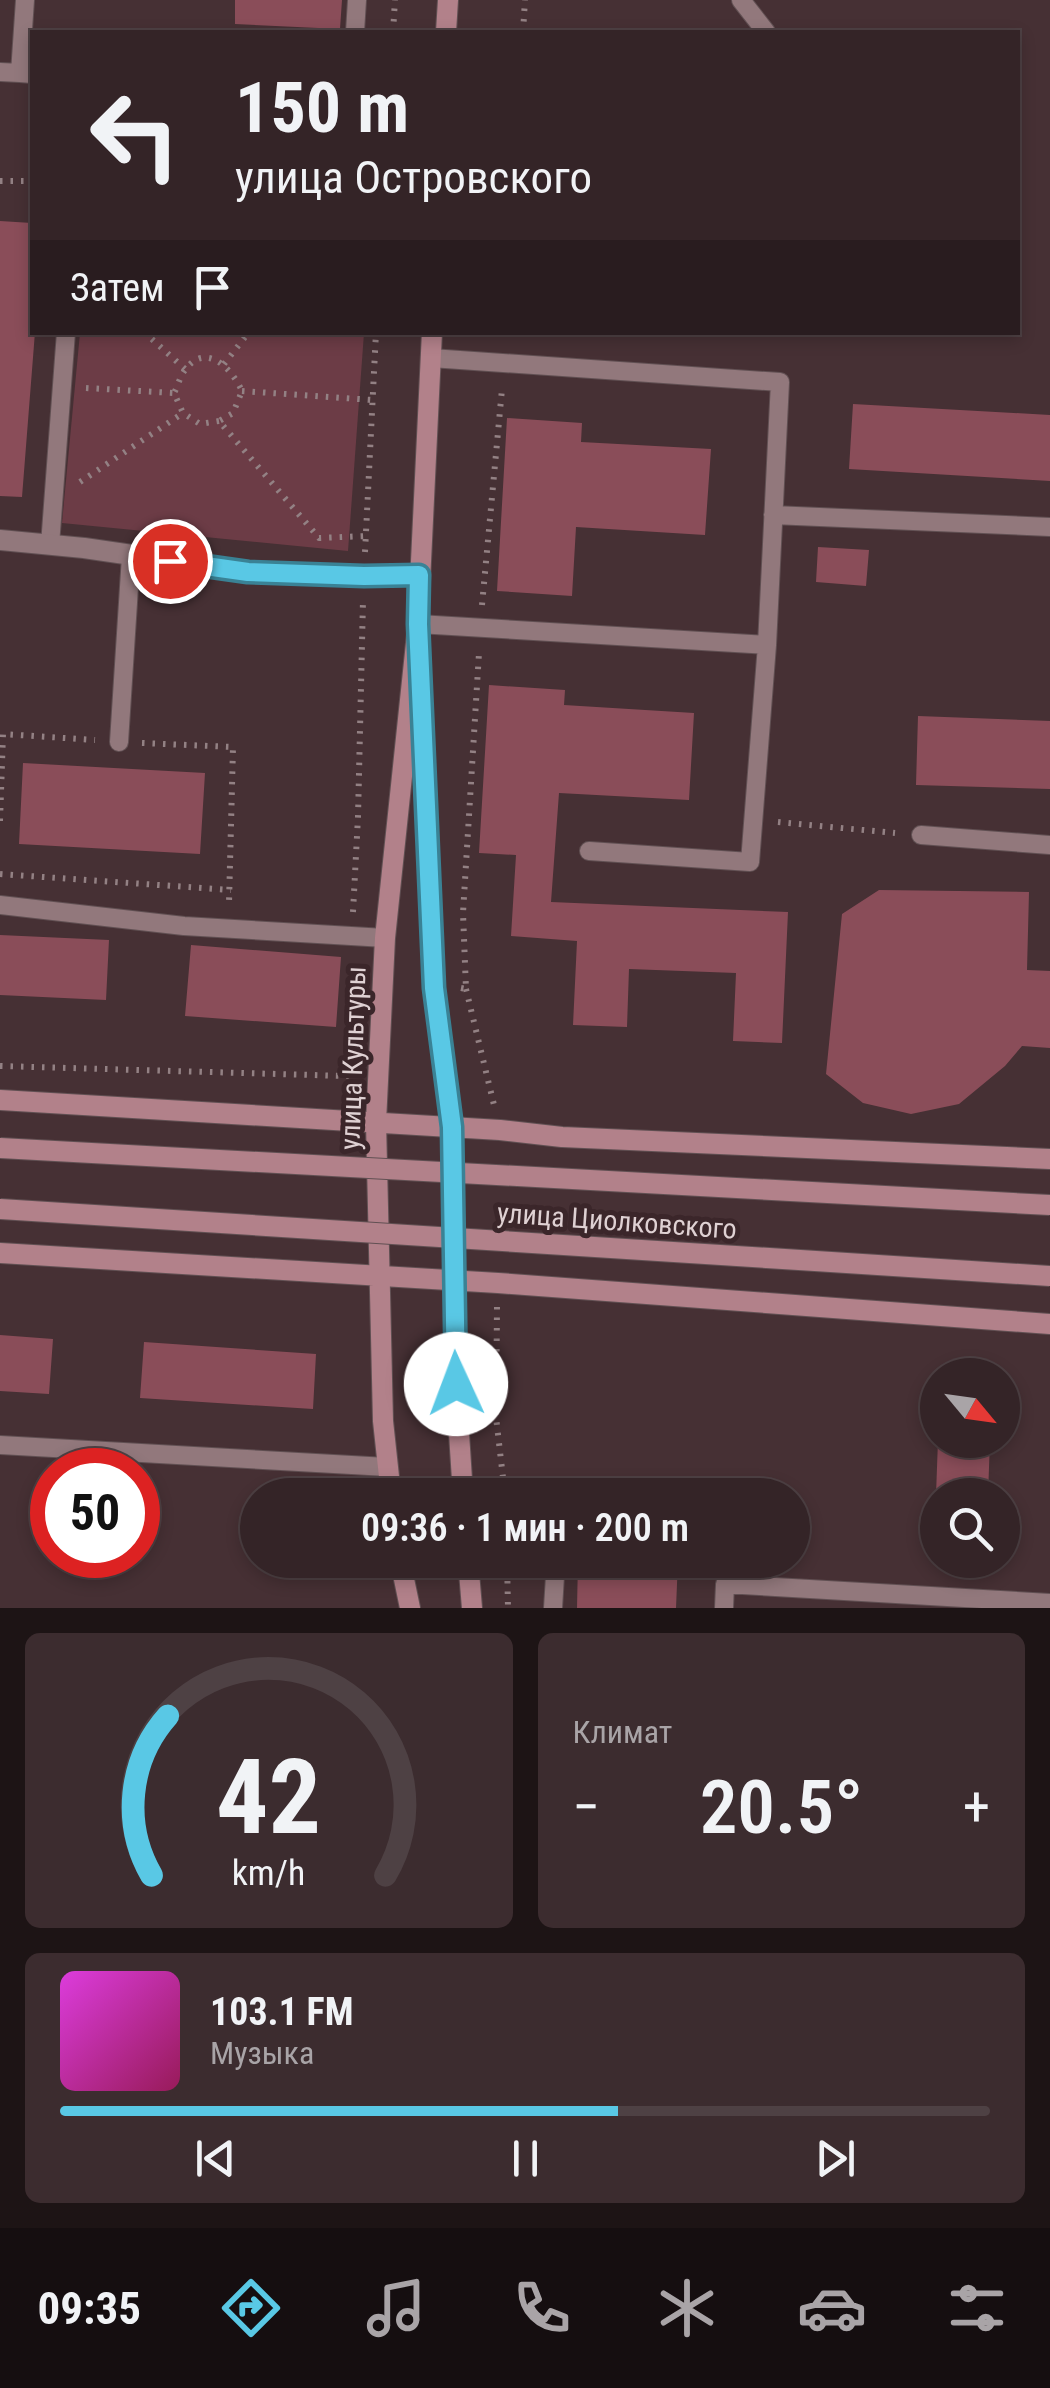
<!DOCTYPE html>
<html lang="ru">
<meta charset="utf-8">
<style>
body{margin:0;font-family:"Roboto Condensed",sans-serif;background:#3c2c2f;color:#f1f3f6;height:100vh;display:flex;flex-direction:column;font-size:38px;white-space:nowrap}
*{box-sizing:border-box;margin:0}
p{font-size:32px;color:#a9a4a7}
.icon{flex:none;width:55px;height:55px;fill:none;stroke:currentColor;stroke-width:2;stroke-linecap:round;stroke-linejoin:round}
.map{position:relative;height:1608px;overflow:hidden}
.drawer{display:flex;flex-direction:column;gap:25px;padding:25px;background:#1d1415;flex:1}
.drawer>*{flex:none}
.hud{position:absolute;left:30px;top:30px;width:990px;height:305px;border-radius:0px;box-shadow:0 5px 15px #0003,0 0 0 2px #4e4144;background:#342427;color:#f1f3f6;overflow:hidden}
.needle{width:65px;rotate:119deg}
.tools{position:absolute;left:920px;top:1358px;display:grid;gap:20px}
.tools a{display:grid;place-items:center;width:100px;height:100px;border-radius:50%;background:#342427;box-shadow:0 5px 15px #0003,0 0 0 2px #4e4144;font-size:50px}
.speed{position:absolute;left:30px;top:1448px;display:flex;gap:20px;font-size:50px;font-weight:700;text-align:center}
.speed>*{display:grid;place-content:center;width:130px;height:130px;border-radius:50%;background:#342427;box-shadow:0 5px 15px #0003,0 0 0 2px #4e4144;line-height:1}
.speed .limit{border:15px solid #d22;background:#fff;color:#111}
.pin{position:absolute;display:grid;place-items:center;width:85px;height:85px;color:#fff;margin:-42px;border:5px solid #fff;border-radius:50%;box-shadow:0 2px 10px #0007}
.me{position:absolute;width:110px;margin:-55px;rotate:358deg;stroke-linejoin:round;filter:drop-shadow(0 0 8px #0008)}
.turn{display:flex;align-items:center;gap:35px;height:210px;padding:0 40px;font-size:45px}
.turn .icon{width:130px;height:130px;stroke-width:2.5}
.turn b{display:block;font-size:70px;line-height:85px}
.then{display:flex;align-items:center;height:95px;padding:0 40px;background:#0003;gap:20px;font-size:38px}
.big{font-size:75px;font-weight:600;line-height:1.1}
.drawer .widget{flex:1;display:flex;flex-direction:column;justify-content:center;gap:15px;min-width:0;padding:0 35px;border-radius:15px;background:#3c2c2f}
.drawer .dial{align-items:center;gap:0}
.dial svg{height:260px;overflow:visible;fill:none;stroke:#4e4144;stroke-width:7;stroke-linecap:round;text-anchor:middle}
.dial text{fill:#f1f3f6;stroke:none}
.song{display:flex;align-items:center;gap:30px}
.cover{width:120px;height:120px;border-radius:15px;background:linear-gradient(135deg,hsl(300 70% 55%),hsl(330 70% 35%))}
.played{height:10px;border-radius:5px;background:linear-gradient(90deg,#59c8e5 60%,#4e4144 60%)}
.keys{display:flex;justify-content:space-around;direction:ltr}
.heat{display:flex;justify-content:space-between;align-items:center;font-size:55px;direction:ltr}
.drawer .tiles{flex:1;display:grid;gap:25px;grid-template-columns:1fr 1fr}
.widget:last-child{grid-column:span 2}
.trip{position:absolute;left:240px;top:1478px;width:570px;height:100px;border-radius:50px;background:#342427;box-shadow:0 5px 15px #0003,0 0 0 2px #4e4144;font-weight:600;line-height:100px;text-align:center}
.tabs{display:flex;height:160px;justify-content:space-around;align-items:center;background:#150e10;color:#a9a4a7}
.tabs .icon{width:70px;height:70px}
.tabs .current{color:#59c8e5}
.tabs b{font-size:45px;color:#f1f3f6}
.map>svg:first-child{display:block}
</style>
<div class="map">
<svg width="1050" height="1608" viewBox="0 0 1050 1608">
<rect width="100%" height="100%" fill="#463034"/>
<path fill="#6c3c46" d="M80,333h284l-16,218 -286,-28z"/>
<path fill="#8a4d59" d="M235,0h107l-2,29 -105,-5z
M0,221l32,2v109h3l-13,165 -22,-1z
M853,404l197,11v66l-201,-12z
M507,418l75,5 -1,19 130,7 -6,86 -129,-8 -4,69 -75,-5z
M818,547l51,3 -3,36 -50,-4z
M489,685l76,5 -1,15 130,8 -5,87 -130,-7 -8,109 237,10 -6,131 -49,-2 3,-68 -107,-4 -2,58 -54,-2 4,-84 -66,-5 5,-81 -37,-2z
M918,716l132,5v68l-134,-4z
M23,763l182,10 -5,81 -181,-10z
M879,890l150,2 -2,78 23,1v77l-28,-2 -17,20 -46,38 -48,10 -48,-11 -37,-29 16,-160z
M0,935l109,5 -3,60 -106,-5z
M191,945l150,12 -5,70 -151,-11z
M0,1335l53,4 -4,55 -49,-3z
M144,1342l172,12 -3,55 -173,-11z
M938,1440h52l-2,55h-52z
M578,1560h100l-2,48h-99z"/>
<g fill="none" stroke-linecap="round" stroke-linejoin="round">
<defs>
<path id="lane" d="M25,0l-5,73 12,1
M741,0l25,32
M355,32l2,-32
M0,72l20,1
M773,515l277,12
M50,545l16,-213
M418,624l349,21 13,-263 -349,-24
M119,742l12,-186
M921,835l129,10
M589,851l161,11 17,-217
M0,905l184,21 201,12
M0,1445l387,22
M553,1608l3,-48
M724,1608l1,-24 325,19"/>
<path id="street" d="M0,540l84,8 165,24 115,4 55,-1"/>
<path id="secondary" d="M446,32l2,-32
M421,691l13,296 18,140 6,291 5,77
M0,1100l500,30 62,7 488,22
M0,1253l498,30 552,41
M391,1495l-8,-74 -7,-299 9,-184 33,-314 14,-292
M400,1560l10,48
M468,1560l4,48"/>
</defs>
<use href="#lane" stroke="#615053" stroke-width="20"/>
<use href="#street" stroke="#615053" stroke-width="22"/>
<use href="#secondary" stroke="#615053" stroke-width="22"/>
<path stroke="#938184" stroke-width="6" stroke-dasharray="2.5 8" stroke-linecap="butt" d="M393,32l2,-32
M523,32l2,-32
M0,181h32
M144,332l41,37
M224,364l25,-32
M86,388l88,5
M242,391l131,9
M219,421l-19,3 -17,-11 -9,-20c4,-7 6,-17 11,-23 21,-29 47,-1 57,21l-9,22 -14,8 100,117 47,-2
M80,482l103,-69
M365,552l11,-220
M482,605l20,-216
M142,743l91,4 -4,156
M0,821l3,-87 92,6
M778,822l117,11
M0,874l231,16
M353,912l5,-95 5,-217
M461,988l5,1 -3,-76 16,-260
M466,989l28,116
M348,1032l3,-72
M0,1066l347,10v-6
M497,1307l-1,110 9,78
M507,1560l1,48"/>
<use href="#lane" stroke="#92787c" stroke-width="18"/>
<use href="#street" stroke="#92787c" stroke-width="20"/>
<use href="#secondary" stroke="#b2818a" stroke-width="20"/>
<defs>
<path id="secondary-bridge" d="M0,1148l1050,57
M0,1209l1050,67"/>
</defs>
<use href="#secondary-bridge" stroke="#615053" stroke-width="22" stroke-linecap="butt"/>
<use href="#secondary-bridge" stroke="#b2818a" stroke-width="20"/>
</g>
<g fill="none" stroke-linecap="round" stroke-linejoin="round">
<defs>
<path id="route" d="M170,561l78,11 116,4 55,-1 -1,49 16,364 18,139 4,257"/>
</defs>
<use href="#route" stroke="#3a8295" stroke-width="25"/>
<use href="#route" stroke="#59c8e5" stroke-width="18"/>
</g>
<g text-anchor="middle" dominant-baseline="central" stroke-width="10" stroke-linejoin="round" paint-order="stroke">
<g font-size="28" fill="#dfd1d3" stroke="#3b262a">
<text transform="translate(353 1058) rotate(-88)">улица Культуры</text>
<text transform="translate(617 1221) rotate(4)">улица Циолковского</text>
</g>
</g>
</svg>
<div class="tools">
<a><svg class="needle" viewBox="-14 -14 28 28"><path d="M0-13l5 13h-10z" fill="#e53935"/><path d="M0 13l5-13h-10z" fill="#a9a4a7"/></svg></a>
<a><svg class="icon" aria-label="search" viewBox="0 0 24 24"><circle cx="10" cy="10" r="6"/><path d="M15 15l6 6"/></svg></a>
</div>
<div class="speed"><div class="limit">50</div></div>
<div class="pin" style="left:170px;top:561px;background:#d93025"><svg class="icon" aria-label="arrive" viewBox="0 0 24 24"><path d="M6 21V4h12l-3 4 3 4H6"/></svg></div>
<svg class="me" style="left:456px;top:1384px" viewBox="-20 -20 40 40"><circle r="19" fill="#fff"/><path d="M0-13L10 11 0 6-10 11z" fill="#59c8e5"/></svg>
<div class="trip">09:36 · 1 мин · 200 m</div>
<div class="hud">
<div class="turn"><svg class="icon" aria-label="left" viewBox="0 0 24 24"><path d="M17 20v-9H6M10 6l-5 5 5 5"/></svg><div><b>150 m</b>улица Островского</div></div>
<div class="then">Затем<svg class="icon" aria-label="arrive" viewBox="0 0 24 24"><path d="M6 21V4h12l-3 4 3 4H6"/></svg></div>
</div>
</div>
<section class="drawer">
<div class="tiles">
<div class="widget dial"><svg viewBox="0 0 100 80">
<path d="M14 69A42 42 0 1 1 86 69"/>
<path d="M14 69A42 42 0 0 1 19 20" stroke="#59c8e5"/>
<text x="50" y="56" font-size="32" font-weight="700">42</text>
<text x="50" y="72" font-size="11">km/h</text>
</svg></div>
<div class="widget"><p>Климат</p>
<div class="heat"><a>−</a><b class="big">20.5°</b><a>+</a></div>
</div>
<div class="widget">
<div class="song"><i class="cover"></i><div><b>103.1 FM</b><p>Музыка</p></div></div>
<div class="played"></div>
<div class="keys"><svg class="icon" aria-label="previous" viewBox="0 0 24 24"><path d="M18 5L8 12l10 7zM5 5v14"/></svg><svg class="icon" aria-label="pause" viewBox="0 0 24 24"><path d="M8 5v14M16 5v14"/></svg><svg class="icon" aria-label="next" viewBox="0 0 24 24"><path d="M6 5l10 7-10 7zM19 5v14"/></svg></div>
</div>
</div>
</section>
<nav class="tabs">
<b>09:35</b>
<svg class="icon current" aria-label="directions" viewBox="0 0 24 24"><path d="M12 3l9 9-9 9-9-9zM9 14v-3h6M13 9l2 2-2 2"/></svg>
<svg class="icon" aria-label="music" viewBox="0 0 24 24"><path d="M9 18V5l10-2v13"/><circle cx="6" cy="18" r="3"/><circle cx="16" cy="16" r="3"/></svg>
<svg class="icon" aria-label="phone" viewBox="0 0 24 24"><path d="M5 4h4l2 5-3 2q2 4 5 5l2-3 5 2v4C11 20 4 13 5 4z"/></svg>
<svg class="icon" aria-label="climate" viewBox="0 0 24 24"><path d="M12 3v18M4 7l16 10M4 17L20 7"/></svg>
<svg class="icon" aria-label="car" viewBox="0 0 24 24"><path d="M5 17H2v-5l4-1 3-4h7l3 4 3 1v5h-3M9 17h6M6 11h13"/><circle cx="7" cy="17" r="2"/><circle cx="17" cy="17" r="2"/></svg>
<svg class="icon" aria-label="filters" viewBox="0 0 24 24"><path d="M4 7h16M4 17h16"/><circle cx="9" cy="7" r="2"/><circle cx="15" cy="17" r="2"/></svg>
</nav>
